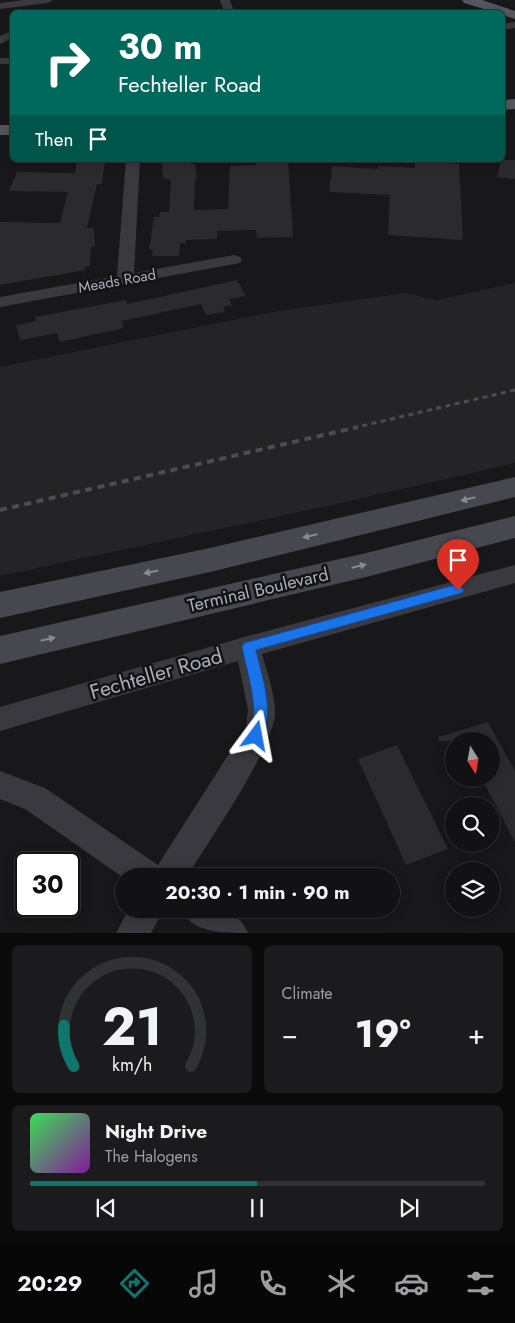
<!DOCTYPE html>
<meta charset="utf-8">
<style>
body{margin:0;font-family:Jost,sans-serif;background:#1b1b1d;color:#f1f3f6;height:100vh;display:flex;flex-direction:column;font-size:19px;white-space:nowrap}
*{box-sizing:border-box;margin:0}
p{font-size:16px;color:#9c9ea0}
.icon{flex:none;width:28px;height:28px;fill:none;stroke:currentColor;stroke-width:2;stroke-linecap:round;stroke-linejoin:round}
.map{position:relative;height:933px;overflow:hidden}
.details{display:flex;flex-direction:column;gap:12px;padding:12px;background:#0a0a0b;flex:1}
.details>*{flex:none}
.hud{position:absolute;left:10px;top:10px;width:495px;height:152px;border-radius:8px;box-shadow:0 2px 12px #0003,0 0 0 1px #313234;background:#00695c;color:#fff;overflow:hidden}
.needle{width:32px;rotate:169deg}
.buttons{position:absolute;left:445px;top:732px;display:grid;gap:10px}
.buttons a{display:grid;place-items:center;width:55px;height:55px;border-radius:50%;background:#121214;box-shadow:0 2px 12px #0003,0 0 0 1px #313234;font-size:25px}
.speed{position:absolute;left:15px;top:852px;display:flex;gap:10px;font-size:25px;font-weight:700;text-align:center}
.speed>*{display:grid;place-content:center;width:65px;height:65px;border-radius:50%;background:#121214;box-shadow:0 2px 12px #0003,0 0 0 1px #313234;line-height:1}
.speed .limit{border:2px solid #111;border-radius:8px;background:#fff;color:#111}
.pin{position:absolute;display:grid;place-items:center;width:42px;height:42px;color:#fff;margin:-51px -21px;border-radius:50% 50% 50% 0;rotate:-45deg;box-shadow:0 0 5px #0007}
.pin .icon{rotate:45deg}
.me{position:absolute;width:55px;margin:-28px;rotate:13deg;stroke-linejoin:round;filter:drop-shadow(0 0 4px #0008)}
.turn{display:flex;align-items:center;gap:18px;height:105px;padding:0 25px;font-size:22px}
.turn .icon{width:65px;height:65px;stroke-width:2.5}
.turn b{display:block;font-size:35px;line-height:42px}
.then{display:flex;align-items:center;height:48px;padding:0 25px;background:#0003;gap:10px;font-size:19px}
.big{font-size:38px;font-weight:700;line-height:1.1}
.details .card{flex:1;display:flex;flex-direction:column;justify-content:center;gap:8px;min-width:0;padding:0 18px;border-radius:8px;background:#1b1b1d}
.details .dial{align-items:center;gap:0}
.dial svg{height:130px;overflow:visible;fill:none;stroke:#313234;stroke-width:7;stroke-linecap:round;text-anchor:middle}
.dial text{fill:#f1f3f6;stroke:none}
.song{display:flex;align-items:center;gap:15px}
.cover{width:60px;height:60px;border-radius:8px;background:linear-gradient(135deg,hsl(130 70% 55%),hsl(290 70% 35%))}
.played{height:5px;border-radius:2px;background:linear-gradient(90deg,#0f766e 50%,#313234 50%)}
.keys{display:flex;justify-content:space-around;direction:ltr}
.heat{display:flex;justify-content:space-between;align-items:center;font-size:28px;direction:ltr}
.details .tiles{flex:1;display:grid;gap:12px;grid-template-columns:1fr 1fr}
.card:last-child{grid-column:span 2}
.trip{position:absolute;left:115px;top:868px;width:285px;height:50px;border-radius:25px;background:#121214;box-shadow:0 2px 12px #0003,0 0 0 1px #313234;font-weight:700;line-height:50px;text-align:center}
.tabs{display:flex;height:80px;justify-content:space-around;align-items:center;background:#070708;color:#9c9ea0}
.tabs .icon{width:35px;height:35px}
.tabs .on{color:#0f766e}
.tabs b{font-size:22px;color:#f1f3f6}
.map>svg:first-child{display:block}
</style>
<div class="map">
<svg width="515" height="933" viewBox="0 0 515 933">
<rect width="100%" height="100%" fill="#18181a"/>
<path fill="#242427" d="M515,283v180l-187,43 -328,70v-209l279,-56 127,-18 31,7z"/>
<path fill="#2b2b2e" d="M77,160h28l-3,24h-5l-10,44h7l1,19h-4l-1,19 -6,1 1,3 -85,15v-63l60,1 8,-31 -59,-1 8,-19 58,1z
M166,160h25v4h4l2,15h-2l-1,31 34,-1 2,-43 26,-1v-5h32l5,77 -36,1 -1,-8 -39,1v8l-31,1v3h-6l-1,13h-27l1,-6h-4l5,-33h5l1,-5h9l2,-32 -8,-2 -1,-16z
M415,160l44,4 4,76 -75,-5 2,-40 -61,-3 3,-26 46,3v-3l37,2z
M501,160h14v19l-18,-2z
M237,280l9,16 -17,3 3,6 -9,2 2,5 -19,3 -5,-11 -79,17 2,7 -64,14 -3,-9 -37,7 -4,-15 20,-4 -1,-4 91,-17 1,4z
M488,722l27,49v71l-33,-63h9v-38h-52l-1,-4z
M397,745l51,104 -42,16 -48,-106z"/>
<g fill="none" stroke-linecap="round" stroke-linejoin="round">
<path fill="#39393f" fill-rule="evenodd" d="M24,0h29l-5,3 -48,6v-6z
M220,0h10l4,12h-10z
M515,22v6l-13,2v-6z
M12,31v7l-12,6v-8z
M0,58h12v6h-12z
M126,160h14l-6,113 100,-18 6,2 2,3 -2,3 -240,44v-10l117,-21z
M515,565v18l-253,71c5,18 12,37 13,56 3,32 -68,134 -88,166l-63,2 -99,-69 -25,-10v-28l45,17 113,77 88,-138 2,-17 -10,-49 -238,70v-24l248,-71z
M129,909h35l-13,24h-35z
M180,909c27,-2 56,-5 68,24 -27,0 -55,0 -68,-24z"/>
<path fill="#47484f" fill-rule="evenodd" d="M515,477v20l-305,75 -210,46v-26l210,-44z
M515,516v22l-149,39 -366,87v-28l366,-83z"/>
<path fill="#55565e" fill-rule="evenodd" d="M462,0h20l33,11v8l-13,-4v-3h-8l-30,-9z
M515,99v10l-13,1v-10z
M0,125h12v10h-12z"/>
<path stroke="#4c4d54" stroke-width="3" stroke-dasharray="5 4.5" stroke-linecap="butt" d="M353,428l162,-38"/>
<path stroke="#4c4d54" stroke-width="4" stroke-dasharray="7 5.5" stroke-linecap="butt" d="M0,510l358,-83"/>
</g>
<defs><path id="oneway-solid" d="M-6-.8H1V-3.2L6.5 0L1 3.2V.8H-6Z" transform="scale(1.25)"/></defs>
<g fill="#878a94">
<use href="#oneway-solid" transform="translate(468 499) rotate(166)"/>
<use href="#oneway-solid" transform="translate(310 536) rotate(167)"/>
<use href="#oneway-solid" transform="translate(359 566) rotate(-13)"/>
<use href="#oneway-solid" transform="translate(151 572) rotate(168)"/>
<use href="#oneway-solid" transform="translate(48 639) rotate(-13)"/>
</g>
<path fill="#1a73e8" stroke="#114b97" d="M458,584l6,6 -2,3 -206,57c7,31 19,61 5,91l-5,2 -5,-2 -2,-5c12,-27 -2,-61 -7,-89l2,-4z"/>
<g text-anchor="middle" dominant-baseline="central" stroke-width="5" stroke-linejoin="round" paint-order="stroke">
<g font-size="15" fill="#aaaeb9" stroke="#131315">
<text transform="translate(117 281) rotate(-10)">Meads Road</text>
</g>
<g font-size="18" fill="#aaaeb9" stroke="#131315">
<text transform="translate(258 590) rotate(-13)">Terminal Boulevard</text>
</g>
<g font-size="21" fill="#aaaeb9" stroke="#131315">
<text transform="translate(156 674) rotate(-16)">Fechteller Road</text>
</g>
</g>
</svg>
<div class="buttons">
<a><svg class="needle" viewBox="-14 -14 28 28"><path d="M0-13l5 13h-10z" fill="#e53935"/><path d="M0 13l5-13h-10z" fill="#9c9ea0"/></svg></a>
<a><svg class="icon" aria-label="search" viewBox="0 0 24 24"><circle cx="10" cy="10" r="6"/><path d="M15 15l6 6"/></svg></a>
<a><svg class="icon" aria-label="layers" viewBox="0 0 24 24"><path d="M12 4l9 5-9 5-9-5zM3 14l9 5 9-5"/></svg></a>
</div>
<div class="speed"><div class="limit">30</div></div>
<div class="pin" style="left:458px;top:590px;background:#d93025"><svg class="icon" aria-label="arrive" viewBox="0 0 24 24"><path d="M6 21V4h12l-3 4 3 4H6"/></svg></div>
<svg class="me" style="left:256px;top:736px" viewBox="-20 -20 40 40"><path d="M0-17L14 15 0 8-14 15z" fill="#1a73e8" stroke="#fff" stroke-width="4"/></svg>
<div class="trip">20:30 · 1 min · 90 m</div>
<div class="hud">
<div class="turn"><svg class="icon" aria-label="right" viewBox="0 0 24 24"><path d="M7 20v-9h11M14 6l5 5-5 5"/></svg><div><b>30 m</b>Fechteller Road</div></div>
<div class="then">Then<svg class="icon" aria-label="arrive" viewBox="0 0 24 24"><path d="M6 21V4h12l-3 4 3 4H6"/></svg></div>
</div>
</div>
<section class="details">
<div class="tiles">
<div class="card dial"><svg viewBox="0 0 100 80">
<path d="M14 69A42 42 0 1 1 86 69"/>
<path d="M14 69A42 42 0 0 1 8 44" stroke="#0f766e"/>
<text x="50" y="56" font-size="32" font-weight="700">21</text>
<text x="50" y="72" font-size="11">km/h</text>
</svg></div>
<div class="card"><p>Climate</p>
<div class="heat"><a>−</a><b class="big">19°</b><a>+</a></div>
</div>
<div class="card">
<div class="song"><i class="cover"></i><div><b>Night Drive</b><p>The Halogens</p></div></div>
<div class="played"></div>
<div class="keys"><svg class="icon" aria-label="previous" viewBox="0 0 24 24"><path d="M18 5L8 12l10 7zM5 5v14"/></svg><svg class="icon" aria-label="pause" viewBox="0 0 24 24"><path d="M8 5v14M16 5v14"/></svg><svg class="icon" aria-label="next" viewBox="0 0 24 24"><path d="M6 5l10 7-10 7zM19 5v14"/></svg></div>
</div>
</div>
</section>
<nav class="tabs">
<b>20:29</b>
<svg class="icon on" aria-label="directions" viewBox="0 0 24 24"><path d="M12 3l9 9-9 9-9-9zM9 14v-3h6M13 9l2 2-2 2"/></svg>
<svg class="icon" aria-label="music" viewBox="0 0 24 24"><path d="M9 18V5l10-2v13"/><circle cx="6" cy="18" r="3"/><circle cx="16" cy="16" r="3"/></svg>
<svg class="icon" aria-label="phone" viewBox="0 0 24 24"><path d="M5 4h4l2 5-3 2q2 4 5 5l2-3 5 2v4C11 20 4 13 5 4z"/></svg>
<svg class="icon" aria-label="climate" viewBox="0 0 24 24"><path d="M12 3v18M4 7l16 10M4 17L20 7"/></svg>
<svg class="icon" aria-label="car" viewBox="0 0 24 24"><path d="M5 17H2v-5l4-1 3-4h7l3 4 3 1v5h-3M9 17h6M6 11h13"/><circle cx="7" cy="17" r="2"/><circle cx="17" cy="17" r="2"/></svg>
<svg class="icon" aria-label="filters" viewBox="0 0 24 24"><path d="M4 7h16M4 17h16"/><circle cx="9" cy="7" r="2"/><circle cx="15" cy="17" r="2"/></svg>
</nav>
